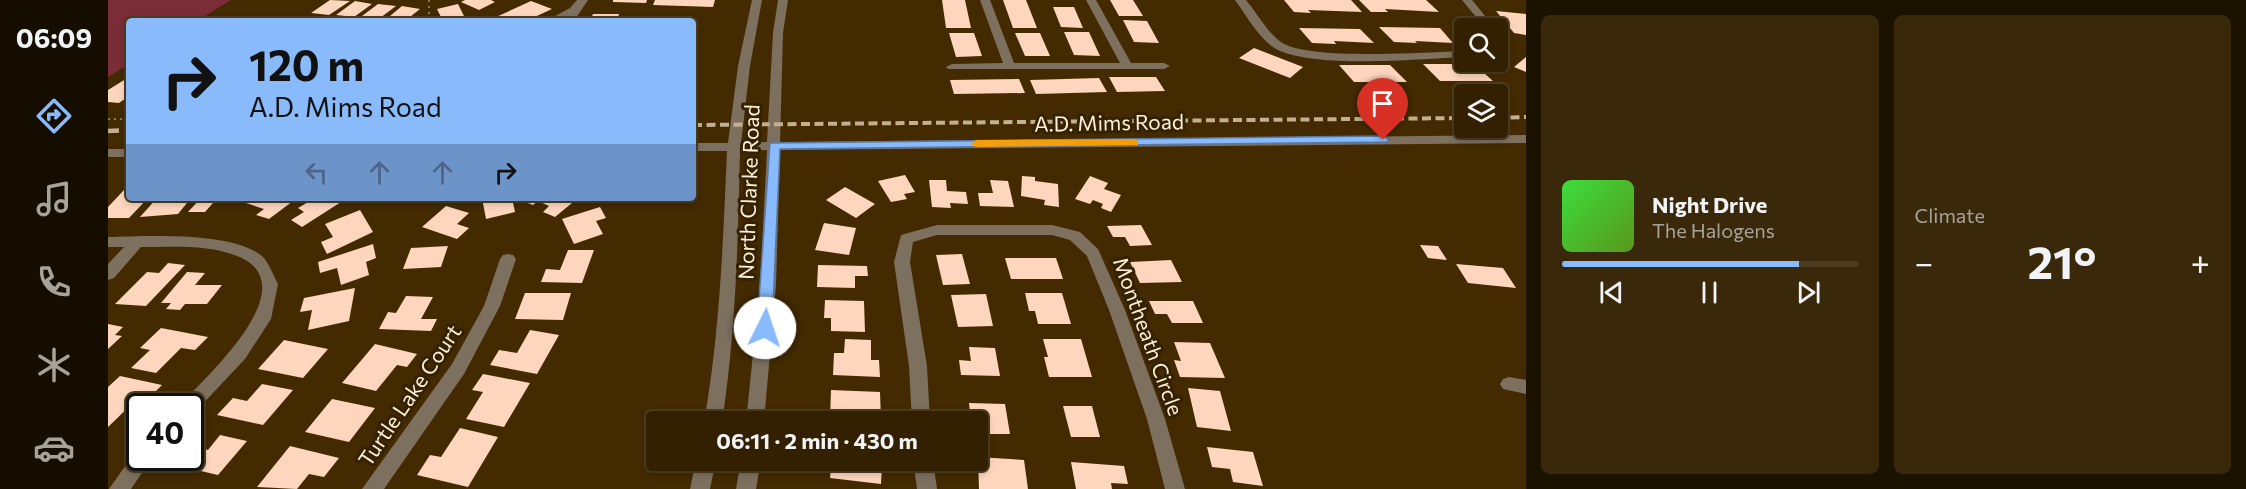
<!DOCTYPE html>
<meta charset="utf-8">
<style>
body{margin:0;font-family:Commissioner,sans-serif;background:#3a280a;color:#f1f3f6;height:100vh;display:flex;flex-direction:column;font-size:22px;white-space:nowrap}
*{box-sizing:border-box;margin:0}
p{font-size:20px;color:#a8a399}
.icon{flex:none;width:33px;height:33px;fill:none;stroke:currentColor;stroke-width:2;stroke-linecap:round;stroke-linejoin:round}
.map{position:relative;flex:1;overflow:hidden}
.details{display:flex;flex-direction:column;gap:15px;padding:15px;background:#1c1200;width:720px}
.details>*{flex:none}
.banner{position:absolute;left:18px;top:18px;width:570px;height:183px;border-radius:6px;box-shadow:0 3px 9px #0003,0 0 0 2px #4d3e22;background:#88bafc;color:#111;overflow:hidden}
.controls{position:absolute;left:1346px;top:18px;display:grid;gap:12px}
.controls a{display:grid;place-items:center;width:54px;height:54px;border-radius:6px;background:#322000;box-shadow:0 3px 9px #0003,0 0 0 2px #4d3e22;font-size:30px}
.speed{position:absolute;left:18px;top:393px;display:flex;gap:12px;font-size:30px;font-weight:700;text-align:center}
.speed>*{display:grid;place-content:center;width:78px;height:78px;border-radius:50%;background:#322000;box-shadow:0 3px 9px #0003,0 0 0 2px #4d3e22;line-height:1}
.speed .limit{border:3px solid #111;border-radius:9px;background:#fff;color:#111}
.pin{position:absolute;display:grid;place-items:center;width:51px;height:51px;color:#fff;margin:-62px -26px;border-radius:50% 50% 50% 0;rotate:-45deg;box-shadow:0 0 6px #0007}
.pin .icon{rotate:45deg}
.me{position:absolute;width:66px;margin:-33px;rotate:4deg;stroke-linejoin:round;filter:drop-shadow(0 0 4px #0008)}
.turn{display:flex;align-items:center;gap:21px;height:126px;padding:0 24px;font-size:27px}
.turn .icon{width:78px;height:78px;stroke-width:2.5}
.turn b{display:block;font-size:42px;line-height:51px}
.lanes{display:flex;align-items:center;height:57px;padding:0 24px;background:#0003;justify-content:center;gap:30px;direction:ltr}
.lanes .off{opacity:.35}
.big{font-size:45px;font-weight:700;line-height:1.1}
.details .card{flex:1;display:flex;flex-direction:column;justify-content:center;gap:9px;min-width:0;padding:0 21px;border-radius:9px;background:#3a280a}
.song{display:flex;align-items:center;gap:18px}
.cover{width:72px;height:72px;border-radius:9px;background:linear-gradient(135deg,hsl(120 70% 55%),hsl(90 70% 35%))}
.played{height:6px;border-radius:3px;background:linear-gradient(90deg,#88bafc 80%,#4d3e22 80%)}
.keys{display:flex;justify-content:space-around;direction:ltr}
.heat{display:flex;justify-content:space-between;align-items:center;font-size:33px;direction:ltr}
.details .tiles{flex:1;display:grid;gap:15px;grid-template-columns:repeat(2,1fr)}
.trip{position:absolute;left:538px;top:411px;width:342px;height:60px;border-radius:6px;background:#322000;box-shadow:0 3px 9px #0003,0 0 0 2px #4d3e22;font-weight:700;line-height:60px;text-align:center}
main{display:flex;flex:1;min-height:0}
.tabs{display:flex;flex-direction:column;width:108px;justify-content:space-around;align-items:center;background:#140d00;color:#a8a399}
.tabs .icon{width:42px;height:42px}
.tabs .current{color:#88bafc}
.tabs b{font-size:27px;color:#f1f3f6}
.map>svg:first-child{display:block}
</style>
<main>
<nav class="tabs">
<b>06:09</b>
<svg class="icon current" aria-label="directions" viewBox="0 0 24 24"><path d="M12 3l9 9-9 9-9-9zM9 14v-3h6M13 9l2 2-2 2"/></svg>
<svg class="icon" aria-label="music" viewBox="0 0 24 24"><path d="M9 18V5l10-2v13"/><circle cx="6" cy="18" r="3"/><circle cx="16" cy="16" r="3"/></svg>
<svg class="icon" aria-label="phone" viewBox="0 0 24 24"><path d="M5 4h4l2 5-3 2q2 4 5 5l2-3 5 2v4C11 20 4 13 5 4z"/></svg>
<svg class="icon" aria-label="climate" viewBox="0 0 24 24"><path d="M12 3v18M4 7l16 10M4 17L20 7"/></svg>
<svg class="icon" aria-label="car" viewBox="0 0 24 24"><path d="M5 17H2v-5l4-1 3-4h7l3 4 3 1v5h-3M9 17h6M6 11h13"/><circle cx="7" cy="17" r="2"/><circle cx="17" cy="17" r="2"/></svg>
</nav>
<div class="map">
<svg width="1418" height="489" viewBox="0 0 1418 489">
<rect width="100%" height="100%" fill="#432a00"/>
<path fill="#7a2c37" d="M0,0h123l-34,21h-68v43l-21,13z"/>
<path fill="#fdd6bd" d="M222,0l20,1 -21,14 -18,-2z
M357,0h26l4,2 -16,8 -18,-8z
M505,0h34l-1,3 -33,-1z
M547,0h60l-2,7 -60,-2z
M834,0h23l6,28h-25z
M895,0h23l11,28h-24z
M1002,0h23l10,16h-24z
M1176,0h67l11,12 -54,-2 3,3 -17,-1z
M1251,0h67l13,12 -54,-3 3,3h-17z
M247,1l17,3 -18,13 -18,-2z
M423,1l21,8 -26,12h-26l-6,-3z
M270,4l18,2 -16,12 -18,-2z
M350,4l7,14 -22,3 -6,-12z
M294,6l18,3 -15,12h-21z
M945,7h21l9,21 -22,-1z
M1388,11l30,3v21l-12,-2z
M485,14h26l-2,7h-27z
M1015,20l24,1 12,22 -25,-1z
M1271,27l61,1 13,15 -38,-2 2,2 -23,-1z
M1191,28l61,1 14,14 -40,-2 2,3 -24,-1z
M956,32h25l11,24 -26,-1z
M841,33h25l8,23 -26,1z
M907,33h25l10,23h-25z
M1146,48l49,19 -13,11 -51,-20z
M1418,57v15l-12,-5z
M1315,64h51l19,17h-53z
M1231,65h51l17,17h-53z
M21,77v19l-10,7 -11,-1v-12z
M1001,77h47l9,14 -48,1z
M991,78l8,14 -71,2 -6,-14z
M911,79l6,14 -71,1 -4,-14z
M797,175l10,17 -11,2 3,5 -16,3 -13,-21z
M914,176l13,1v4l23,3 1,23 -15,-2 1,-5 -24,-4z
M982,176l18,7 -4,6 17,6 -10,17 -10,-4 2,-4 -10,-4 -3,4 -15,-5z
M821,180h17l1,11 19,1 2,12 -18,-1 1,5 -19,-1z
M882,180l18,1 6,26 -34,-1 -2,-13h15z
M737,187l30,17 -19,14 -30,-18z
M16,190h5v8h19l-19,20h-21v-11z
M49,198h34l-13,16 -38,3z
M93,198h40l-4,5h-24l-8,9h-17z
M145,198h44l-28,21 -13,-4 8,-6 -18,-6z
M207,198h19l7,4 -39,25 -11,-7 13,-8 -6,-4z
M374,198h30l3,14 -29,7z
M423,198h47l-23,19 -12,-5 6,-6 -11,-5 -5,4 -8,-3z
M338,206l23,7 -12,11 12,4 -12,11 -35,-12z
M492,207l6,11 -10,3 7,13 -29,10 -12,-25z
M252,210l13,22 -46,22 -6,-12 12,-5 -8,-13z
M716,223l32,5 -7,27 -34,-5z
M1033,225l11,20 -22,1 -5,-9h-12l-6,-11z
M265,244l3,14 -10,4 3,13 -28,10 -4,-17 -17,5 -2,-11z
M1312,245l18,1 9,14 -19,-2z
M340,246l-7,21 -38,2 8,-21z
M460,250h26l-12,33 -41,-1 5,-13 14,1z
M854,254l8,30 -27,1 -7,-30z
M897,258h51l7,21h-52z
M1063,260l11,22 -42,1 -10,-21z
M60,263l17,2 -39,41 -31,-2 32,-32 12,1z
M1348,264l47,4 13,20 -48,-5z
M710,265l49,1 1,10h-13v12l-38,-1z
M79,272l18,1 -10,12h27l-15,19h-22l-5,6 -14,-1 5,-6h-10z
M247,288l-6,33 -41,9 4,-20 -12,2 4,-14z
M417,293h46l-8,27 -48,-1z
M917,293h37l9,31h-33l-3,-13h-6z
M878,294l7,32 -35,1 -7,-32z
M298,296l27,1 -12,22h16l-6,12 -52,-2 9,-17 8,1z
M717,300l39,1 1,31 -34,-1v-13h-7z
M1041,301h44l10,22h-31l-5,-9h-12z
M0,324l15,3 -8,8 7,1 -14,13z
M53,328l47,9 -13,13 -14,-2 -25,25 -25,-5 19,-18 -10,-2z
M422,330l29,5 -22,39 -47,-9 9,-15 18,3z
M737,339l26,1v20h8l1,17 -47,-2 1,-22h10z
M935,339h38l11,38h-43l-5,-20h4z
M176,340l44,9 -25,29 -45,-9z
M1066,342l36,1 15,35 -45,-1 -6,-17 7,1z
M267,344l42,10 -10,13 -10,-2 -21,26 -34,-8z
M861,347l26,1 5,28 -39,-1 -2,-15 12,1z
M375,374l47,9 -26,44 -38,-8 17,-27 -11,-2z
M12,376l42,9 -16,16 -9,-2 -29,28v-40z
M154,384l31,6 -30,35 -46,-10 16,-17 14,3z
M1080,388l32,3 11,40 -34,-4z
M723,390l49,2 1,29 -51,-2z
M224,399l43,9 -26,34 -44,-10z
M861,403l36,1 5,30h-32v-12h-7z
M955,406h29l8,31h-29z
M352,428l38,9 -30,50 -51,-12 13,-20 11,2z
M112,435l27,6 -29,34 -43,-10 6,-7h9l1,-12 17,4z
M182,446l49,12 -15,19 -15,-3 -12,15 -40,-2z
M1099,447l46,5 10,34 -30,-4 -3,-13 -18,-2z
M870,457l46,3 4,29h-49z
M724,460h34l16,4 -1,20 -51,-6z
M963,462l53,4 4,18 -17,-1 1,6h-36z"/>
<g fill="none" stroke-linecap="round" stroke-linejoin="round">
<path stroke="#8b7654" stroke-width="2" stroke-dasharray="2 4" stroke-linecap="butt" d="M321,0v21
M0,119h21"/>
<path fill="#7d705f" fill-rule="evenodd" d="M469,0h11l-14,21h-10l1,-3 -6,3h-13l24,-13z
M872,0h10l24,63h106l-34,-63h10l35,63h33l6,3 -6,3h-216l-2,-2 6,-3 51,-1z
M1127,0h11c11,13 21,32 35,42 27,19 146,10 183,9v6c-45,2 -150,12 -188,-8 -16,-9 -30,-34 -41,-49z
M1354,0h10l23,28h-10z
M1389,35l4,1 7,9v5l-11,6z
M829,225h115l28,7 18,17 27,61 40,109 20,70h-20l-18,-70 -38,-109 -22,-54 -17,-16 -18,-5h-115l-24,7 -3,20 17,104 3,56h-18l-3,-56 -15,-104 7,-27z
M0,237c38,-1 124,-6 154,19 7,7 11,19 16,28l-7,35 -26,40 -49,52 -6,2v-7h-9l3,-5c25,-27 124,-117 53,-145 -29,-12 -65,-9 -96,-9l-27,31 -6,2v-16l16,-17h-16z
M400,254l5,1 3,4 -16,47 -36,68 -80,115h-22l90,-125 32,-58 16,-47 3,-4z
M1401,377l17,3v14l-23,-5 -3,-5 3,-5z
M32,450v8h12l-21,31h-22l26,-37z
M805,460h20l4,29h-20z"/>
<path fill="#7d705f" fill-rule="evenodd" d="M644,0h10l-12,66 -9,77 26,-1 6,-109 5,-33h10l-5,33 -3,109 746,-7v8l-746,7 -4,135 -12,137h-18l14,-137 7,-135 -27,1c-2,90 -4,180 -18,271h-18c16,-90 19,-180 23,-271h-34v-8h35l10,-77z
M0,149h21v8h-21z
M588,460h20l-6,29h-20z
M633,460h20l-5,29h-20z"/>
<path stroke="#c3b094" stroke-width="4" stroke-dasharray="9 4.5" stroke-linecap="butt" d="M1389,118l29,-1
M585,125l771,-7"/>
<path stroke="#c3b094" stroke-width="4.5" stroke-dasharray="11 6" stroke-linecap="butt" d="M0,131l21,-1"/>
</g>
<path fill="#88bafc" stroke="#5879a4" stroke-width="1.5" d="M1275,136l6,4 -2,2 -607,7 -8,179 -2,4h-11l-2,-4 13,-185z"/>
<path fill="#f59e0b" d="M1026,139l4,1v5l-162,2 -6,-3 6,-4z"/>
<g text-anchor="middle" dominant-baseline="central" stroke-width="6" stroke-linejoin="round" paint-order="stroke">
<g font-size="21" fill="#ffefd9" stroke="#352202">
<text transform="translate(1001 122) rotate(-1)">A.D. Mims Road</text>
<text transform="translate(640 192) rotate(-88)">North Clarke Road</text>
<text transform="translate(1041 336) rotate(70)">Montheath Circle</text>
<text transform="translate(301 395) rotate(-56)">Turtle Lake Court</text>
</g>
</g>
</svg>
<div class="controls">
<a><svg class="icon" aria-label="search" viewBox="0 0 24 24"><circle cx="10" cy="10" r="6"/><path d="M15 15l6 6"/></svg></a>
<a><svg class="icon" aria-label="layers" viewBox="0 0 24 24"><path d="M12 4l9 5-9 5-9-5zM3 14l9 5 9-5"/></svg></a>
</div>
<div class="speed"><div class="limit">40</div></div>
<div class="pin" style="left:1275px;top:140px;background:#d93025"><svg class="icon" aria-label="arrive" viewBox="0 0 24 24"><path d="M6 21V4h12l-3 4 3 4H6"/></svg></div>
<svg class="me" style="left:657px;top:328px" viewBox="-20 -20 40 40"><circle r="19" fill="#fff"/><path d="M0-13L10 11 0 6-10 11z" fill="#88bafc"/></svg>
<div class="trip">06:11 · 2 min · 430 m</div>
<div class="banner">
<div class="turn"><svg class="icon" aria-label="right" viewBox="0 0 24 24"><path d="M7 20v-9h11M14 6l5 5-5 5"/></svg><div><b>120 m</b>A.D. Mims Road</div></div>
<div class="lanes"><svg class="icon off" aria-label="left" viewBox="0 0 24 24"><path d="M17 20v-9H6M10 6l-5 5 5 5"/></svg><svg class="icon off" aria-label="ahead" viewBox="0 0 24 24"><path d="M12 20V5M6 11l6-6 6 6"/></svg><svg class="icon off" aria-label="ahead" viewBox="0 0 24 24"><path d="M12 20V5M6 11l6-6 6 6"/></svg><svg class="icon" aria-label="right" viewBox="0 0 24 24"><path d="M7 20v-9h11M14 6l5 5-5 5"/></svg></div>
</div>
</div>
<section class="details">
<div class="tiles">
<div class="card">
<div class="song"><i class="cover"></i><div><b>Night Drive</b><p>The Halogens</p></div></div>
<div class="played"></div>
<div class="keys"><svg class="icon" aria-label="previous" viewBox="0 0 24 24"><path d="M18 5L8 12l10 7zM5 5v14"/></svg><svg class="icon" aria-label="pause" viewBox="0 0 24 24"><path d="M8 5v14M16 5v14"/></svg><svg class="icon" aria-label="next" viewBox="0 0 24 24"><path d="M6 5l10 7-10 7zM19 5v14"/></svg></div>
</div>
<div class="card"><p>Climate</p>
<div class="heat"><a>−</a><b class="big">21°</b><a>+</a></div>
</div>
</div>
</section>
</main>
